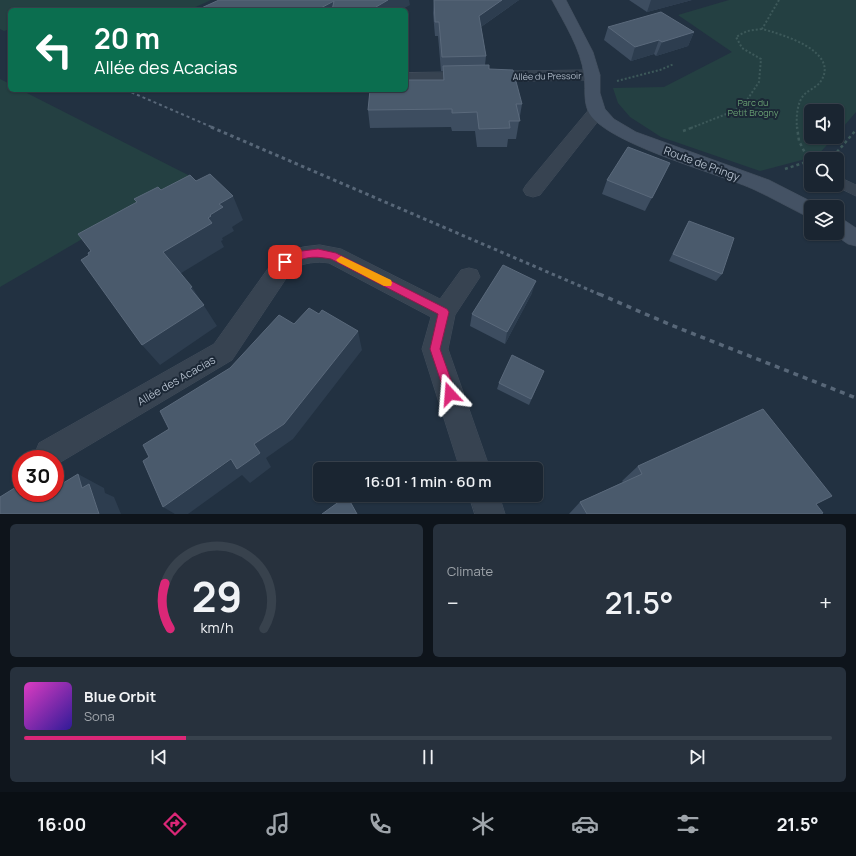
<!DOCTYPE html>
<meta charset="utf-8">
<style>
body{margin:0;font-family:Manrope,sans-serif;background:#27313d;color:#f1f3f6;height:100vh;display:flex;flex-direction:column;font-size:15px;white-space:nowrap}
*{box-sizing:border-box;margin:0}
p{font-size:13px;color:#9fa5ab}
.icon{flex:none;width:22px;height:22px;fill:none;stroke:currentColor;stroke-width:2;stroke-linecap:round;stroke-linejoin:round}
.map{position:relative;height:514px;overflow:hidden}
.sheet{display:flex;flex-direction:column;gap:10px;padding:10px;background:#0e141b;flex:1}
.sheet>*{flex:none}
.hud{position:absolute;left:8px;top:8px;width:400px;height:84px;border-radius:6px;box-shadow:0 1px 3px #0004,0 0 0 1px #38424d;background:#0b6e4f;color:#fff;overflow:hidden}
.tools{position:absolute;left:804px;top:104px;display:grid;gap:8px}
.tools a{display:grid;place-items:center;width:40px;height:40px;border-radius:6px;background:#1a2531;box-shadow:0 1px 3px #0004,0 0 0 1px #38424d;font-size:20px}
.speed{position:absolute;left:12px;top:450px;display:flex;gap:8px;font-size:20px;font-weight:700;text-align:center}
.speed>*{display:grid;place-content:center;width:52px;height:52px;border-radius:50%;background:#1a2531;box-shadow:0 1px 3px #0004,0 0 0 1px #38424d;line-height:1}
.speed .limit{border:6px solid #d22;background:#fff;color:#111}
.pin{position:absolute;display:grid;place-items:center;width:34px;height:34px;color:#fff;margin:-17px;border-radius:8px;box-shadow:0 2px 6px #0006}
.me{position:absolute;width:44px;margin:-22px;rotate:341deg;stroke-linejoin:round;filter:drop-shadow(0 0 3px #0008)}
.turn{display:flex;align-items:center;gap:14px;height:84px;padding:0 20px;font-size:18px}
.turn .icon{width:52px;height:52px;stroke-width:2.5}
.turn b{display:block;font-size:28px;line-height:34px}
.big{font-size:30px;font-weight:600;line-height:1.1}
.sheet .tile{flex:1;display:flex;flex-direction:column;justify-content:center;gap:6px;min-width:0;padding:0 14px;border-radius:6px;background:#27313d}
.sheet .dial{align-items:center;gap:0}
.dial svg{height:104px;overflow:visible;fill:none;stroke:#38424d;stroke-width:7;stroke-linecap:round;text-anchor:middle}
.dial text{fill:#f1f3f6;stroke:none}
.song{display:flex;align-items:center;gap:12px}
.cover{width:48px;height:48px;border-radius:6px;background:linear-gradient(135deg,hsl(310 70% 55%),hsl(250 70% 35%))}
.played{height:4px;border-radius:2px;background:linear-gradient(90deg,#db2777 20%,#38424d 20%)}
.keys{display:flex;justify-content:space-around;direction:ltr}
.heat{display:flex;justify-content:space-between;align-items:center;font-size:22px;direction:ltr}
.sheet .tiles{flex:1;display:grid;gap:10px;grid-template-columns:1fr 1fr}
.tile:last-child{grid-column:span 2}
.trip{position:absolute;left:313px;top:462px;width:230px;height:40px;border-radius:6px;background:#1a2531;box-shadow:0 1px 3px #0004,0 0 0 1px #38424d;font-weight:600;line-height:40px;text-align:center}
.tabs{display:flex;height:64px;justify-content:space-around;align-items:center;background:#0a0f14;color:#9fa5ab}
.tabs .icon{width:28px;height:28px}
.tabs .on{color:#db2777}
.tabs b{font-size:18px;color:#f1f3f6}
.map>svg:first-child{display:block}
</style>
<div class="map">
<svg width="856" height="514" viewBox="0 0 856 514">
<rect width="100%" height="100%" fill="#223141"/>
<path fill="#244042" d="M0,0h211l-22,10h-179v19l-6,2 -4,-2z
M729,0h127v112l-19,22v-23h-26v26h23l-17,19 -57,15 -99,-34 -31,-20 -12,-14 -5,-15 51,-1 68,-35 -54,-37z
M0,79l10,5v6h11l169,86 -190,111z"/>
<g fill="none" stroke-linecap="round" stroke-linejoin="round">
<defs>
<path id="lane" d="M837,176l19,9v11l-23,-11h4z"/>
<path id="street" d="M592,70l6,2 2,3 -2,3 -6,2 -186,3v-10z
M597,106l6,1 3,4 -66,84 -7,2 -7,-2 -3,-5 3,-5 65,-78z
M320,245l21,4 99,50 21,-29 8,-2 8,2 3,7 -25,38 -7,34 42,120h-30l-38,-120 9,-32 -102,-54c-13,-2 -24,0 -36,5l-61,92 -173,103 -4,2v-6h-18l-2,-6 4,-10 175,-99 63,-88 26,-9z
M469,495h30l6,19h-30z"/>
<path id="secondary" d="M552,0h14l27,52 7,23v18l5,16 9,10 22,13 133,48 49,25 2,2h-9v10l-7,-2c-16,-8 -32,-17 -49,-25 -34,-16 -153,-47 -167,-79 -5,-12 -2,-24 -4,-36 -3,-26 -20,-52 -32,-75z
M837,218l7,2 12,8v18l-8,-2 -16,-11h5z"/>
</defs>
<use href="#lane" stroke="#404c5a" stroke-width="1"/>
<use href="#street" stroke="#404c5a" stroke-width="1"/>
<use href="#secondary" stroke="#404c5a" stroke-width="1"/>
<path stroke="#3d595a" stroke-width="2" stroke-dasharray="2 2" stroke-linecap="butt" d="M779,0l-17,29c19,5 78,22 59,52 -3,5 -10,8 -15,12 -9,7 -10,24 -9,35
M617,81l43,-11 14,-6
M691,128l43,-17 11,-8 14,-21 2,-23 -19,-11 -6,-11 11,-6 15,-2"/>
<path stroke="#3d595a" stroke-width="2.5" stroke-dasharray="3 3" stroke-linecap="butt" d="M683,131l11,-4
M828,159h3l25,-29
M785,169l24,-8 -10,-20 -2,-14"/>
<use href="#lane" fill="#374351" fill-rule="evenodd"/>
<use href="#street" fill="#374351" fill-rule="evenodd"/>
<use href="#secondary" fill="#445264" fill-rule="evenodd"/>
<path stroke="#586778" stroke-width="2" stroke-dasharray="3 3" stroke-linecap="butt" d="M126,90l88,38"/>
<path stroke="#586778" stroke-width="3" stroke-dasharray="3.5 3.5" stroke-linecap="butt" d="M211,127l390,168"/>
<path stroke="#586778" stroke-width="3.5" stroke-dasharray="5 5" stroke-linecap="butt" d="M599,294l72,31 185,73"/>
</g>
<path fill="#3d4d60" d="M434,0h85l-38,27 5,29 -1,9 4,4 33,35 -6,35h-8l-1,8h-30l-2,-16h-23l-1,-4 -81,1 -2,-18 75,-30v-9h-2l-3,-35h-3l-2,-23z
M629,0h63l-45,12z
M608,27l86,5 -6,14 -32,10 -2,-2 -23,7 -27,-21z
M670,163l-25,48 -43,-17 5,-14z
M689,221l33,53 -6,7 -47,-20 16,-33z
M532,293l-27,51 -35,-18 2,-12z
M542,376l-13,29 -32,-16 2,-6z
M638,466l178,38 5,10h-252l11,-12 43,-20 -1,-1z"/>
<path fill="#2d3d4f" d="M388,0h21l1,5 -9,5h-25v-3z
M502,0h17l-41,29 1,-13z
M651,0h41l-45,12z
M334,1l1,9h-18z
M694,32l-6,14 -32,10 6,-14z
M659,40l-5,14 -23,7 4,-14z
M670,163l-6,13 -19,35 7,-13z
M233,196l10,24 -11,7 2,4 -12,7 1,2 -2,1 3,6 -46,28 -15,-23 45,-34 2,-3 9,-11z
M536,281l-4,12 -27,51 2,-12z
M192,287l25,39 -57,39 -18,-20 48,-57z
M358,331l4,19 -69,89 -27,19 5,9 -21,16 -8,-8 -54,39h-13l-12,-7 91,-63z
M78,474l26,14 1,5 9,4 7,17h-22l-17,-26z
M55,478l15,8 -15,7z"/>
<path fill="#4a5a6c" stroke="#5a697b" d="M219,0h169l-12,7v3h-44l2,-9 -17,9h-120z
M434,0h68l-23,16 7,40 -44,1 -3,-35h-4z
M661,12l33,20 -32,10 -3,-2 -24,7 -27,-20z
M489,65v4l24,1 9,34h-6l4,17h-11l1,7 -31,1 -2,-17 -25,1v-4l-84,1 2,-20h36v-10h38l-1,-14z
M628,147l42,16 -18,35 -45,-18z
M210,174l23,22 -14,8 4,3 -13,8 1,1 -3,2 4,5 -49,29 29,35 -2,1 14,17 -62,40 -61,-85 8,-5 -1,-2 3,-2 -13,-17 59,-32 -3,-3 24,-12 3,3 29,-15 6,6z
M689,221l45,17 -12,36 -49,-20z
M503,265l33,16 -29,51 -35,-18z
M309,308l10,6 3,-4 36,21 -74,93 -30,20 6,9 -23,16 -6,-10 -68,48 -20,-46 6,-4 -6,-12 26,-16 -9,-18 70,-43 49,-53 15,9z
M512,355l32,16 -13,28 -32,-16z
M763,409l69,87 -16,8 7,9 -2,1h-234l-7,-12 62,-28 -4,-8z
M78,474l4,14 7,-4 10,30h-99v-17l21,-13v9h34v-5z
M347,496l10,18h-35z"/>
<path fill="#db2777" stroke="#8e194d" d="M318,249l18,4 111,56 2,3 -9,37 16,45 -2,3 -4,2 -4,-2 -16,-48 8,-35 -107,-55c-23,-4 -25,-1 -46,6l-5,-3 2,-3 20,-8z"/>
<path fill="#f59e0b" d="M341,256l50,24 1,3 -1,3h-7l-46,-24 -2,-2z"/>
<g text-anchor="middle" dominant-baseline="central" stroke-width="4" stroke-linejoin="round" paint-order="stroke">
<g font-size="9" fill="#b3becc" stroke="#1c2836">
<text transform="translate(547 76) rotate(-1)">Allée du Pressoir</text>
</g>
<g font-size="9" fill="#689f72" stroke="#1c2836">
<text x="753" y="102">Parc du<tspan x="753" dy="10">Petit Brogny</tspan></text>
</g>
<g font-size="11" fill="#b3becc" stroke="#1c2836">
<text transform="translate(702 163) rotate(20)">Route de Pringy</text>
<text transform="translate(176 380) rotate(-30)">Allée des Acacias</text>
</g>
</g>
</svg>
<div class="tools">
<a><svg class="icon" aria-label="sound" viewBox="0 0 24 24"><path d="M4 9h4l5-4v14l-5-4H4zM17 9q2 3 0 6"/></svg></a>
<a><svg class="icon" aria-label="search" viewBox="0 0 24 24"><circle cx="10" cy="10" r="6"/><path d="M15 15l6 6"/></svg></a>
<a><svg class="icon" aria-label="layers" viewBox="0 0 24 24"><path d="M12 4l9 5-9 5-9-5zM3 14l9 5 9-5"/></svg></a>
</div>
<div class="speed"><div class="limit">30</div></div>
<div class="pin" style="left:285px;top:262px;background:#d93025"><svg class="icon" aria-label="arrive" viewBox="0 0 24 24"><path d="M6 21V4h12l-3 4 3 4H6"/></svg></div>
<svg class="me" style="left:450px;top:394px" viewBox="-20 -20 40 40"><path d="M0-17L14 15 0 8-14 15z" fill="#db2777" stroke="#fff" stroke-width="4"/></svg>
<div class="trip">16:01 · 1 min · 60 m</div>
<div class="hud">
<div class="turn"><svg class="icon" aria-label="left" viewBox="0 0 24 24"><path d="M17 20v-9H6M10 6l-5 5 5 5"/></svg><div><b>20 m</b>Allée des Acacias</div></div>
</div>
</div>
<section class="sheet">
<div class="tiles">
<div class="tile dial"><svg viewBox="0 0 100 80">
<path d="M14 69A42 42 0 1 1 86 69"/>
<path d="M14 69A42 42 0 0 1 10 34" stroke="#db2777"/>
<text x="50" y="56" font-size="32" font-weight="700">29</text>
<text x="50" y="72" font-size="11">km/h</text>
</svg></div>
<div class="tile"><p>Climate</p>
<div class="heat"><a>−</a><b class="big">21.5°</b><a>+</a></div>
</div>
<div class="tile">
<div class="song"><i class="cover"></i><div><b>Blue Orbit</b><p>Sona</p></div></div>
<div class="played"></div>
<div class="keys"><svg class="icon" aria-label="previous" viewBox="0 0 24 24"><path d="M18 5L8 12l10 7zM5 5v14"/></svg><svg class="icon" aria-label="pause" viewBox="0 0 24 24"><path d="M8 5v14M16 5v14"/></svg><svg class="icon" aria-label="next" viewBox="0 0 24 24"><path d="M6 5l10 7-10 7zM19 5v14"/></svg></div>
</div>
</div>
</section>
<nav class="tabs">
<b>16:00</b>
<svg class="icon on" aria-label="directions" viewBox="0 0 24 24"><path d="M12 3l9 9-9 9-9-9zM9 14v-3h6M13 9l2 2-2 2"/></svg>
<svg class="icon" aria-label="music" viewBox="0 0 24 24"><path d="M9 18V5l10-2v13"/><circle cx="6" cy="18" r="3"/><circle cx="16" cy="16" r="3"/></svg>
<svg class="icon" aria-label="phone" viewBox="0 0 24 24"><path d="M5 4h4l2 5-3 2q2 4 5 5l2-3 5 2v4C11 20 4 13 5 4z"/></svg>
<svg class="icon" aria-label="climate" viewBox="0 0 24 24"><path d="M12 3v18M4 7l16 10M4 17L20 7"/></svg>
<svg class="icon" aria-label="car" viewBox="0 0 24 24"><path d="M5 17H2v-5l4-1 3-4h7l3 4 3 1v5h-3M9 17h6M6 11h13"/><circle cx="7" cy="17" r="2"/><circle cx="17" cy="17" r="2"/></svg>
<svg class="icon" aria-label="filters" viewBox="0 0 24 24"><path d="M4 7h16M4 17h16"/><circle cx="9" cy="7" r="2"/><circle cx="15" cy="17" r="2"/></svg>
<b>21.5°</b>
</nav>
